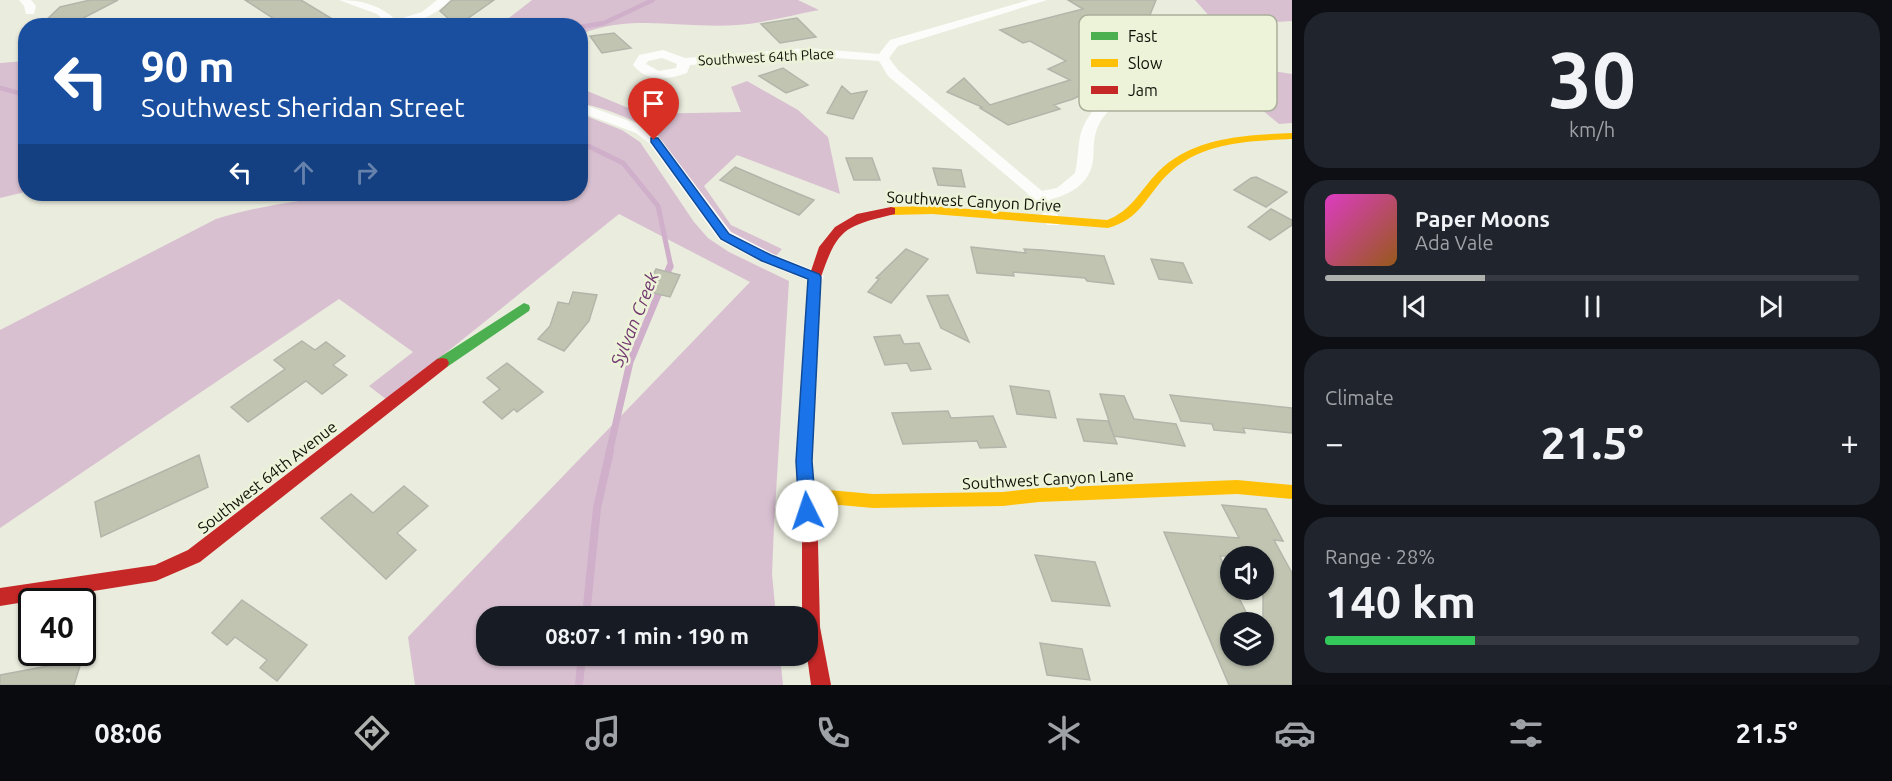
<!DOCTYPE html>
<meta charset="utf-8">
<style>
body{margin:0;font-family:Ubuntu,sans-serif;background:#20242c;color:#f1f3f6;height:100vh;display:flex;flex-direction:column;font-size:22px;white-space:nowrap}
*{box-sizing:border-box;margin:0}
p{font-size:20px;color:#9ea1a6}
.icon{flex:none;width:33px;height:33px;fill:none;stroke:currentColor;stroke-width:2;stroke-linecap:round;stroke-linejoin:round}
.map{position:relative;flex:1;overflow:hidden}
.details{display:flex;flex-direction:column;gap:12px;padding:12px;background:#0d0f14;width:600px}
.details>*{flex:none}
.banner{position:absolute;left:18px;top:18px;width:570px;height:183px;border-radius:24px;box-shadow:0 2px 4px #0004;background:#1a4fa0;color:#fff;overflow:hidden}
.tools{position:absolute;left:1220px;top:546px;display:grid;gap:12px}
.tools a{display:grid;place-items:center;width:54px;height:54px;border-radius:50%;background:#171b24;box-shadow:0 2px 4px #0004;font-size:30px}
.speed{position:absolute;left:18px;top:588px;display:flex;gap:12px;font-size:30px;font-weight:700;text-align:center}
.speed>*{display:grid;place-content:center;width:78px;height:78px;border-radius:50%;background:#171b24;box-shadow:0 2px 4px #0004;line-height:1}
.speed .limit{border:3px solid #111;border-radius:9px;background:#fff;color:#111}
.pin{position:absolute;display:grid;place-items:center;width:51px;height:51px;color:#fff;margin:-62px -26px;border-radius:50% 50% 50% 0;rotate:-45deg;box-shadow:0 0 6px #0007}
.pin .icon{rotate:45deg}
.me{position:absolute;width:66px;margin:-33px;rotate:356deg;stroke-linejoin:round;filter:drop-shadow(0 0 4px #0008)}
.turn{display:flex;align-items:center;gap:21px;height:126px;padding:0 24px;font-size:27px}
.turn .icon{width:78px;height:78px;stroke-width:2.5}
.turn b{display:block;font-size:42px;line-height:51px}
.lanes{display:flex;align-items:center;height:57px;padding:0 24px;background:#0003;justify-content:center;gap:30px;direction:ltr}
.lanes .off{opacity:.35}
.big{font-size:45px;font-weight:700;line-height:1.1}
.details .tile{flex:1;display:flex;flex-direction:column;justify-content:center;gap:9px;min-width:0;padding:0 21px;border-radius:24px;background:#20242c}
.details .dial{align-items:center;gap:0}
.dial b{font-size:78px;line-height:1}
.song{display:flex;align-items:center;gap:18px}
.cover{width:72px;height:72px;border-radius:9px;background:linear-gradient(135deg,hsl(310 70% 55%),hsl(30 70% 35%))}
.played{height:6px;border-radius:3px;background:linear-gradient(90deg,#aeb0ad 30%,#363941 30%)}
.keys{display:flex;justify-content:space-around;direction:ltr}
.heat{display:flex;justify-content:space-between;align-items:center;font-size:33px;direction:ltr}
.charge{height:9px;border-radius:4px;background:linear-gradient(90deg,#34c759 28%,#363941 0)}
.trip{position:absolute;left:476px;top:606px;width:342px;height:60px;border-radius:24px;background:#171b24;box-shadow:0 2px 4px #0004;font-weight:700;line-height:60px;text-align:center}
.tab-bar{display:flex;height:96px;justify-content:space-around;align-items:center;background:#090b0e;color:#9ea1a6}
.tab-bar .icon{width:42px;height:42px}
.tab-bar .on{color:#aeb0ad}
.tab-bar b{font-size:27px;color:#f1f3f6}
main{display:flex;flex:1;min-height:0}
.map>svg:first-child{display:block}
</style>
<main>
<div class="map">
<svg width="1292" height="685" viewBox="0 0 1292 685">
<rect width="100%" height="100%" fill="#eaedde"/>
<path fill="#d8c0d1" d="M532,0h266l21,10c-27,5 -55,13 -82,15 -52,4 -107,-12 -156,9l-1,-8 -80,-1z
M1195,0h97v21l-74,5z
M25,61v131l-25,6v-135z
M1242,66l50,8v49l-13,1 -59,-49 17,-2z
M747,81l51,29 30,27 12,57 -103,-39 -33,31 27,39 51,24 -6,7 -51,-27 -67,-93c-21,-17 -52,-27 -77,-33l-1,-15 63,26 98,-2 -10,-25z
M581,114l41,16 18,12 54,80 14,16 21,14 60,29 -15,245 -2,48 4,42h-290v40h294l3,29h-368l-7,-48 342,-355 -131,-68 -232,186 -18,-14 44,-34 -74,-53 -339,229v-198l216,-111c117,-36 244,-25 364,-25z"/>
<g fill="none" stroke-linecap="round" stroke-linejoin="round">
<path stroke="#cfafca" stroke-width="4.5" d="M580,27l24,-4 49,-23
M0,88l26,7"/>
<path stroke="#cfafca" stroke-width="5" d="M580,142l43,21 35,43 13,61"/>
<path stroke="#cfafca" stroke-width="7" d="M609,453l21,-91 40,-96"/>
<path stroke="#cfafca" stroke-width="8" d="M586,616l11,-108 13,-57
M579,685l3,-29"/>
</g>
<path fill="#c0c4b1" stroke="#b3b5aa" stroke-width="1.5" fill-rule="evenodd" d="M90,0h28l-50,26h-28l20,-19z
M245,0h56l43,26h-59z
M452,0h42l-37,26 -17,-15z
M1068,0h88l-13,32 37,27 -37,9 -2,-2 -68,33 -19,6 6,4 -52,16 -28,-17 2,-1 -35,-15 17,-14 26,27 80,-25 -22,-11 18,-8 -36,-20 -7,2 -23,-13 83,-21z
M797,18l19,19 -36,6 -19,-19z
M614,33l17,15 -29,5 -12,-17z
M783,68l25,17 -22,8 -27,-17z
M842,86l9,8 16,-3 -14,28 -26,-6z
M846,158h26l8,22h-26z
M735,167l47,20 32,13 -15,15 -79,-35z
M933,168l28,2 4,17 -27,-2z
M1256,177l31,15 -21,15 -32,-17 17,-12z
M1271,209l21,11v5l-22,15 -22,-13z
M971,247l55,6 -2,-4 18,1 62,6 10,28 -27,-3 -2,-3 -72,-6 1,4 -37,-3z
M906,249l22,10 -37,44 -23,-11 11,-13 -3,-1z
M1151,259l32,4 9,20 -33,-4z
M656,269l24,6 -10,22 -25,-6z
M573,292l24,3 -8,26 -25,30 -26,-12 12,-13 8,-24 11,2z
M948,295l21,47 -28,-14 -14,-32z
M900,335l4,9 15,-1 12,26 -20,2 -4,-8 -22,2 -11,-28z
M302,341l13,9 11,-8 19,14 -12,9 14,10 -25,19 -16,-13 -58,41 -17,-15 54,-38 -11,-9z
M507,363l36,29 -26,20 -3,-3 -12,10 -19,-17 17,-13 -13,-11z
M1010,386l39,5 7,27 -39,-4z
M1100,394l24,2 10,23 42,5 9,22 -71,-10z
M1170,395l122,13v25l-49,-5 2,5 -31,-3 -2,-6 -31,-3z
M948,411l3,7 42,-2 13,31 -26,1 -3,-7 -74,3 -11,-31z
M1077,419l31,2 9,23 -33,-3z
M199,455l9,32 -107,50 -6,-35z
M404,486l24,20 -31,27 19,17 -30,29 -65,-61 30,-24 22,19z
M1222,505l44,4 17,32 -9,-1 18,33v112h-63l-65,-153 75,6zM1220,556h43v100h-33v-34h21l-16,-32h-5v-11z
M1035,555l60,7 15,44 -58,-5z
M242,600l65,45 -30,36 -17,-13 7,-8 -32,-23 -8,8 -15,-12z
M1040,643l42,6 8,31 -43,-5z
M84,653l-10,32h-74v-10l63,-12 3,-7z"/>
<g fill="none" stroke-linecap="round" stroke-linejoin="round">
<path fill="#fcfcfa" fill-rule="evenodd" d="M19,0h12l5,6 -2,8h-8l-2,-8z
M339,0c22,0 41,5 57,20l26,-8 15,-12h13c-16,17 -39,26 -61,26l-12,-12z
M1029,0h18l-149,46 -9,12 9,12 144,121 15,-3 18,-15c4,-15 2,-32 8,-46 27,-56 95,-56 148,-60l6,4 -6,4c-32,2 -70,1 -99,17 -15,9 -31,23 -36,40 -3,9 -2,19 -3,28 -3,24 -22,34 -44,40l12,21 -2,4h-12l-8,-18 -13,-15 -138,-116 -9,-15 -71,-5 -118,9 -3,8c-19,7 -41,9 -54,-8l6,-10 24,-5 22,8 123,-10 71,6 11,-14zM662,58l15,6 -1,4 -17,3 -13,-7 2,-3z
M580,103l66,24 13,10 72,95 42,22 48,19 3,4 -3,4 -6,2 -6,-2 -48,-19 -42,-22 -70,-97 -13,-10 -56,-21z"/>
<path fill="#4caf50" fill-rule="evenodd" d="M524,303l5,2 1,3 -1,3 -82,56h-10l-2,-4 2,-4z"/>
<path fill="#ffc107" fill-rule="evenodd" d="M1292,133v6c-45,2 -93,3 -126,37 -21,22 -26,43 -58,52l-176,-14 -41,1 -6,-4 6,-4 41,-1 175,14c24,-9 33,-29 50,-47 34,-36 88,-38 135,-40z
M1237,480l55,5v14l-55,-5 -198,8 -36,4 -130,2 -67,-6 -6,-2 -2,-5 2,-5 6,-2 67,6 130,-2 36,-4z"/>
<path fill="#c62828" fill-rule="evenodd" d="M891,207l4,1v6c-49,12 -57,13 -74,63l-9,184 6,82 2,84 11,58h-20l-4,-29v-40h-5v-73l-6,-82 13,-184 10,-30 16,-20 22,-13z
M442,358l5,1 2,4 -2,4 -247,195 -44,19 -156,25v-18l155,-23 33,-15 249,-191z"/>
</g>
<path fill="#1a73e8" stroke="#114b97" stroke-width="1.5" d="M651,138h7l71,96 42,21 48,19 2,3 -9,184 4,50 -3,5 -6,3 -5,-3 -3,-5 -3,-50 12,-182 -46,-18 -41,-22 -70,-97z"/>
<g text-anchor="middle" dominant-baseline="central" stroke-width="5" stroke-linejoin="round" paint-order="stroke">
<g font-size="14" fill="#0f1108" stroke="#edf3d8">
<text transform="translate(766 57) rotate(-3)">Southwest 64th Place</text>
</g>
<g font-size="16" fill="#0f1108" stroke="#edf3d8">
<text transform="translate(974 201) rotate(3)">Southwest Canyon Drive</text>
<text transform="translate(267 477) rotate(-38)">Southwest 64th Avenue</text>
<text transform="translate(1048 479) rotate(-3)">Southwest Canyon Lane</text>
</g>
<g font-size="18" font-style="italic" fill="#723970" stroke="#edf3d8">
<text transform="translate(634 319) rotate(-68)">Sylvan Creek</text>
</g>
</g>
<rect x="1079" y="15" width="198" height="96" rx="9" fill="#edf3d8" stroke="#aaaf9a" stroke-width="1.5"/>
<rect x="1091" y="32" width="27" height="8" fill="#4caf50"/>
<rect x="1091" y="59" width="27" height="8" fill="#ffc107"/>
<rect x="1091" y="86" width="27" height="8" fill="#c62828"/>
<g font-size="16" fill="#0f1108">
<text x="1128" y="42">Fast</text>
<text x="1128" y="69">Slow</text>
<text x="1128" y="96">Jam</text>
</g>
</svg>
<div class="tools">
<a><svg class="icon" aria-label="sound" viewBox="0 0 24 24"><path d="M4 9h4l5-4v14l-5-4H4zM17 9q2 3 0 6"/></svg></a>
<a><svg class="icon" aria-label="layers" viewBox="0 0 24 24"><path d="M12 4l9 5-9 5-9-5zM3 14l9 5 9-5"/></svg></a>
</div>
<div class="speed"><div class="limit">40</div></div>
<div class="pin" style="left:654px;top:140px;background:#d93025"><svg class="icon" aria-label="arrive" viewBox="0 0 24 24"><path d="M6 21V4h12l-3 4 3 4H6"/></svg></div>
<svg class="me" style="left:807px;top:511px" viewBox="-20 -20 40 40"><circle r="19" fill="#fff"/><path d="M0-13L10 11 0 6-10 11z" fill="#1a73e8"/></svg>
<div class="trip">08:07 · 1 min · 190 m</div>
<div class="banner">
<div class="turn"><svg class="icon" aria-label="left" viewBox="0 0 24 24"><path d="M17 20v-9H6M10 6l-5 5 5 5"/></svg><div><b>90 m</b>Southwest Sheridan Street</div></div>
<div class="lanes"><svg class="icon" aria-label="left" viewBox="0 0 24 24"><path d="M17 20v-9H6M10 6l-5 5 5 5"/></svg><svg class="icon off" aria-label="ahead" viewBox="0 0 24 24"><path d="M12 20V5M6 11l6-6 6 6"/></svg><svg class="icon off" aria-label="right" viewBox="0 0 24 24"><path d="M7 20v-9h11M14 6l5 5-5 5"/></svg></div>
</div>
</div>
<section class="details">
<div class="tile dial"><b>30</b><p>km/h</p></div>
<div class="tile">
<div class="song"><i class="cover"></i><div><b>Paper Moons</b><p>Ada Vale</p></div></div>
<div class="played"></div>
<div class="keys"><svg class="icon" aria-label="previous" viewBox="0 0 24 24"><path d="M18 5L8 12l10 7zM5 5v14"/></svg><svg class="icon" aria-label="pause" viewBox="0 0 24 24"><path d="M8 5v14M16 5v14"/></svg><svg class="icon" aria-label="next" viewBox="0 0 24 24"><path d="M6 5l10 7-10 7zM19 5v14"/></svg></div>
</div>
<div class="tile"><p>Climate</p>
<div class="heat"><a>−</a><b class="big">21.5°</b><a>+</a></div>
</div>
<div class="tile"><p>Range · 28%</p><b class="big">140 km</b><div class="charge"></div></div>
</section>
</main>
<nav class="tab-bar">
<b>08:06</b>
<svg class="icon on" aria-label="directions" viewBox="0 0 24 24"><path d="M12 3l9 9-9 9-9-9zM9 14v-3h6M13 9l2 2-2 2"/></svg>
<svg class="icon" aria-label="music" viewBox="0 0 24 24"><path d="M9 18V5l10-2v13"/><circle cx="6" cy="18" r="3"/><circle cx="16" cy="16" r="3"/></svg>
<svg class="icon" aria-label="phone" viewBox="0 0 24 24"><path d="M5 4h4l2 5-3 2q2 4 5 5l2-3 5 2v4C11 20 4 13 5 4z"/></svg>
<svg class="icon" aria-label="climate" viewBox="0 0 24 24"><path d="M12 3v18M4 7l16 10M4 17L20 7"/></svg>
<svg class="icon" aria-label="car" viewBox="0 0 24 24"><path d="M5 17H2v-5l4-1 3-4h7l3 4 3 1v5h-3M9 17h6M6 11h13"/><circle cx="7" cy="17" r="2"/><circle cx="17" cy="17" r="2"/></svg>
<svg class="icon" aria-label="filters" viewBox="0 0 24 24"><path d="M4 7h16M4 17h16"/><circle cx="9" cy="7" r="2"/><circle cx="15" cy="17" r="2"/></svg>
<b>21.5°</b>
</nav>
